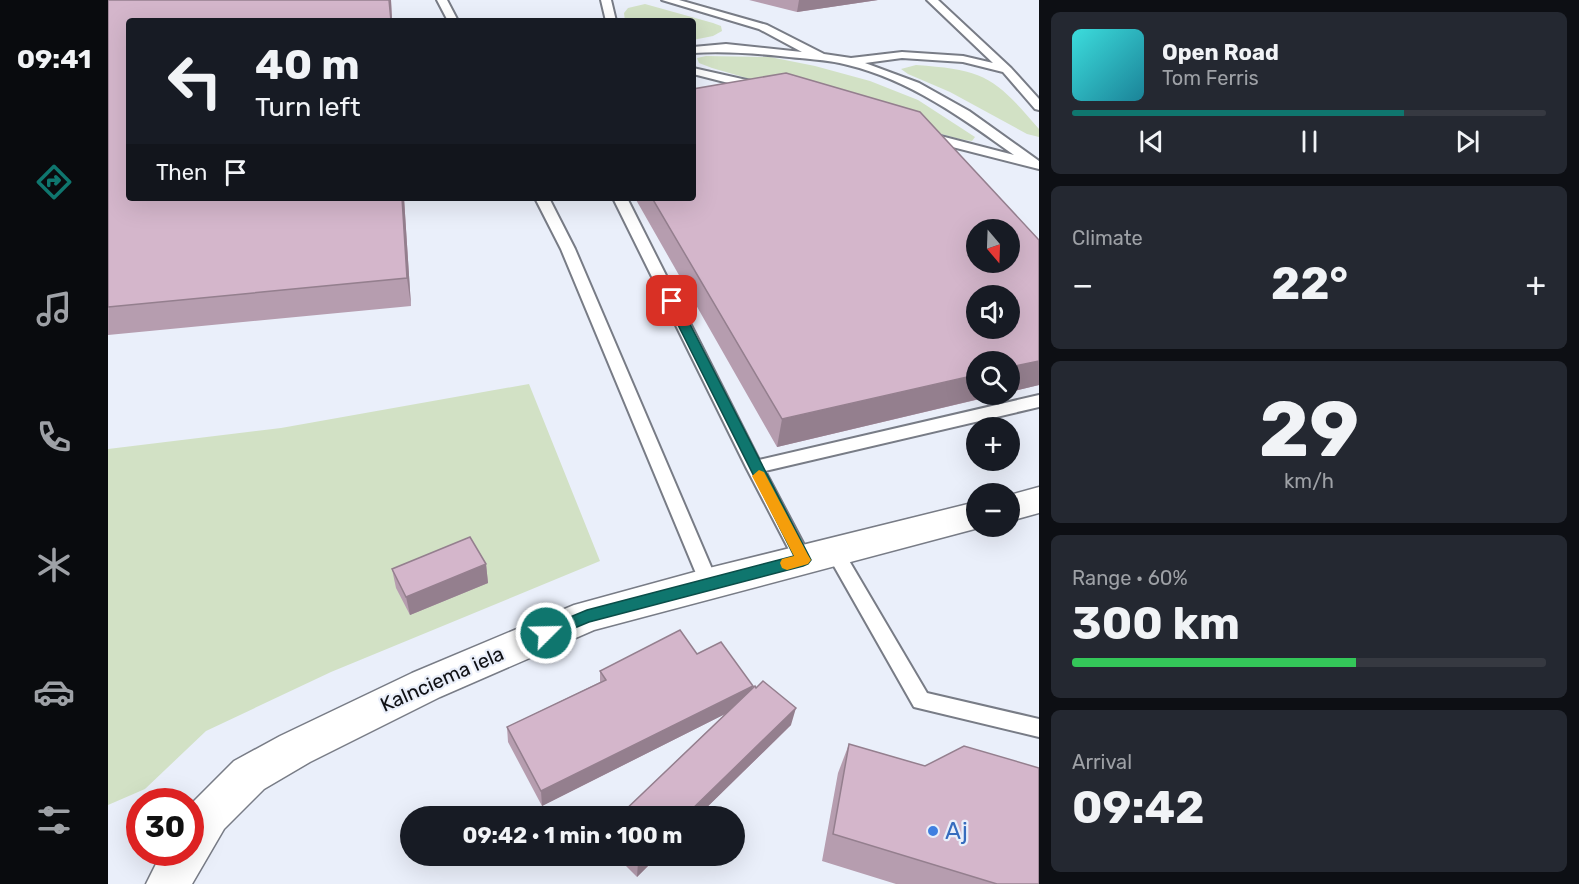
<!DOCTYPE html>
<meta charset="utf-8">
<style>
body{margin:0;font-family:Rubik,sans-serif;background:#242831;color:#f1f3f6;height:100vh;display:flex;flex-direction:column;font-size:22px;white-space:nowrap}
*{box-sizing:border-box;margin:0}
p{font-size:20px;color:#9ea1a6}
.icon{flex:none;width:33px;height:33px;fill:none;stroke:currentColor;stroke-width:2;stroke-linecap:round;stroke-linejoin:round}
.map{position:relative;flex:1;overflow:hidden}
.panel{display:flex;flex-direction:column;gap:12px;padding:12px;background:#0d0f14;width:540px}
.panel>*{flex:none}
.top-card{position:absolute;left:18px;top:18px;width:570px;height:183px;border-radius:6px;box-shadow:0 6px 24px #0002;background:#171b24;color:#f1f3f6;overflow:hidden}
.needle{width:39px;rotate:161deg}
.tools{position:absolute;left:858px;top:219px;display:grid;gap:12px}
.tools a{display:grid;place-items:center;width:54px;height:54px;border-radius:50%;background:#171b24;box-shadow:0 6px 24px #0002;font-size:30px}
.speed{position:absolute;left:18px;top:788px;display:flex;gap:12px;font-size:30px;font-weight:700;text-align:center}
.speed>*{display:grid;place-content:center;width:78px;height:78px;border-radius:50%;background:#171b24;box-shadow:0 6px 24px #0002;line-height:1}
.speed .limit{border:9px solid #d22;background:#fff;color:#111}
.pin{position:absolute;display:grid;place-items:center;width:51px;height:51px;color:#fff;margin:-26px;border-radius:12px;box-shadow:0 3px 9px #0006}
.me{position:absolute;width:66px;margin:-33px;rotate:67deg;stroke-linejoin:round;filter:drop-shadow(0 0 4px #0008)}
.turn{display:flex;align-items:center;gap:21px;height:126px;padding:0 30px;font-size:27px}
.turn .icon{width:78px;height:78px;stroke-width:2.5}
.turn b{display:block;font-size:42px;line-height:51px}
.then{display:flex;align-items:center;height:57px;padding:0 30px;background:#0003;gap:12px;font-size:22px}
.big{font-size:45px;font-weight:700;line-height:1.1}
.panel .tile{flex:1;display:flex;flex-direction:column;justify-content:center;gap:9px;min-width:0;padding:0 21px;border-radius:9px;background:#242831}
.panel .dial{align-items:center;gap:0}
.dial b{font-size:78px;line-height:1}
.song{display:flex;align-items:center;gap:18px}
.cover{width:72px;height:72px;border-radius:9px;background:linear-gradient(135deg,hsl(180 70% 55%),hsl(190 70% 35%))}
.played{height:6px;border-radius:3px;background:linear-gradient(90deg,#0f766e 70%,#363941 70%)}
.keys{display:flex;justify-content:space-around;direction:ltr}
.heat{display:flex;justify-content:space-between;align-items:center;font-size:33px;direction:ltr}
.charge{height:9px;border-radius:4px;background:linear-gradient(90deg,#34c759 60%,#363941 0)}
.trip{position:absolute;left:292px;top:806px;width:345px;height:60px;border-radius:30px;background:#171b24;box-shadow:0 6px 24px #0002;font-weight:700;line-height:60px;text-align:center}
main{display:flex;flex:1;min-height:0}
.dock{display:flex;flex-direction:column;width:108px;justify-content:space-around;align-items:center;background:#090b0e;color:#9ea1a6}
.dock .icon{width:42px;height:42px}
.dock .active{color:#0f766e}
.dock b{font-size:27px;color:#f1f3f6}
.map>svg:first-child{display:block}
</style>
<main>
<nav class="dock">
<b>09:41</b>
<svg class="icon active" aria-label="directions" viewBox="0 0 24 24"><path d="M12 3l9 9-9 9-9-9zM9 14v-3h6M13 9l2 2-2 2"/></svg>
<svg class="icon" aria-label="music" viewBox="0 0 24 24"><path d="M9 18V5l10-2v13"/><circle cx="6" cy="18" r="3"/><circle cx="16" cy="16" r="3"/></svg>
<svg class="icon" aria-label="phone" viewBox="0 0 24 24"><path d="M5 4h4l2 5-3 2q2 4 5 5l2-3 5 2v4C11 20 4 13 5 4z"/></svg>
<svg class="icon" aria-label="climate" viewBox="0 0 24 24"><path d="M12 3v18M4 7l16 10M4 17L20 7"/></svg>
<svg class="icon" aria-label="car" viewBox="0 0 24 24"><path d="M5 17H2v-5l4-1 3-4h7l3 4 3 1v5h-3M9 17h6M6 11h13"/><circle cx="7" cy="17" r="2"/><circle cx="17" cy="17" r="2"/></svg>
<svg class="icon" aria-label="filters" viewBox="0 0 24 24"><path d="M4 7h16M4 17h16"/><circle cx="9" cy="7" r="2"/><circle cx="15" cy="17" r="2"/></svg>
</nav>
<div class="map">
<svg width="931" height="884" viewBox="0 0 931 884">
<rect width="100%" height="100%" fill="#eaeffa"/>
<path fill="#d2e1c5" d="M537,4l68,19 8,3 1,5 -9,5 -20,4v-19h-68l-1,-8 4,-5z
M598,56l64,1 45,9 55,15 48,19 57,37 -3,4 -13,-2 -247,-71 -13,-5 -2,-5z
M808,65c70,5 78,12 123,64v8l-12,-3 -77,-42 -42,-18 -7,-5z
M421,384l71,177 -269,111 -125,59 -61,58 -37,16v-356l173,-21z"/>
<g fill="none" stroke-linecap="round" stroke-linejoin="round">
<defs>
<path id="service" d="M329,0h10l11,21h-10z
M493,0h10l5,21h-10z
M554,0h17l88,25 57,29 27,4 51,-6 61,4 30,7 -66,-63h11l73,68 28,31v11l-4,-1 -32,-37 -40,-10 -61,-4 -37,5 54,20 50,28 70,50v8l-114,-29 -2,-3 6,-4 85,22c-50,-36 -104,-75 -166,-90 -22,-6 -45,-6 -68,-9 -30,-3 -57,-5 -87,-3v-6l33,-3 76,8 -43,-23z
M585,68l67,15 2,3 -6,4 -63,-16z
M427,198h14l26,51 143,334 -3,5 -6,3 -6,-3 -3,-5 -139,-334z
M505,198h14l132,262 280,-65v12l-274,64 47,89 -3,5 -6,2 -6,-2 -51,-98z
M727,545l6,2 86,146 112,26v18l-125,-30 -88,-155 3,-5z"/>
<path id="minor" d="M931,487v26l-29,8v-26z
M868,502v24h10l-392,104 -154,67 -130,65 -46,27 -40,40 -32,55h-46l16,-32h28v-47l44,-44 46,-25 132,-63 162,-68 135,-37z"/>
</defs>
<use href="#service" stroke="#787c86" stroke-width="4"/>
<use href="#minor" stroke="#787c86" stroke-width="3"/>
<use href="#service" fill="#fff" fill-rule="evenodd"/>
<use href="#minor" fill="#fff" fill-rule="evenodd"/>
</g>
<path fill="#b69daf" d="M0,0h283l1,21h-263l275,177 7,108 -303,29z
M641,0h129l-81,12z
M527,198h58l346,42v145l-262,62z
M378,564l2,19 -78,32 -14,-27 -4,-19z
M589,654l56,34 38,37 -93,91h-79l106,-102 -183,92 -34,-64 -1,-15 93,-45v-11z
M741,744l76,22 114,118h-143l-74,-23 16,-88z
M507,855h44l-22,22z"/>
<path fill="#947f8e" d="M281,0h2l1,21h-1z
M691,0h79l-81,12z
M294,198h2l7,108 -4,-28z
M931,361v24l-29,7v-25z
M868,375v19h24l-223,53 5,-28z
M378,564l2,19 -78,32 -4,-18z
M645,686l-4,16 -207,104 -1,-15z
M688,708l-5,17 -93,91h-13z
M537,855h14l-22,22 1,-15z"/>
<path fill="#d4b6cb" stroke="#947f8e" stroke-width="1.5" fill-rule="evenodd" d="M0,0h281l2,21h-262v177h273l5,80 -299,29z
M678,73l134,39 119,128v121l-29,6v-5h-34v13l-194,44 -130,-221h41v-109zM868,230h34v32h-34zM868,296h34v32h-34z
M362,537l16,27 -80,33 -14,-28z
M572,630l17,24 24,-12 32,44 -212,105 -34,-64 99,-47 -6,-9z
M655,681l33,27 -111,108h-66l136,-130 1,2z
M741,744l76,22 39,-20 75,22v116h-42l-164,-50z
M524,855h13l-7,7z"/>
<path fill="#0f766e" stroke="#0a4d48" stroke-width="1.5" d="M564,297l6,4 133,259 -3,4 -5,2 -214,56 -43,18 -5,-2 -2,-5 2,-4 46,-19 207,-54 -128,-255z"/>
<path fill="#f59e0b" d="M651,470l5,2 44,83 3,5 -3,4 -21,6 -5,-2 -2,-5 2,-4 12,-3 -42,-80z"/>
<circle fill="#3f7fe0" stroke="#eaeffa" stroke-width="2" cx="825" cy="831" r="6"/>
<g text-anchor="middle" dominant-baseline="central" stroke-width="4.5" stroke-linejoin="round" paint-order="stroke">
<g font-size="20" fill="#0f1014" stroke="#eaeffa">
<text transform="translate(334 679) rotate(-24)">Kalnciema iela</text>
</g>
<g font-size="24" fill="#366cbe" stroke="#eaeffa" text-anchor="start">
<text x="837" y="831">Aj</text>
</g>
</g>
</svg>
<div class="tools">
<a><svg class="needle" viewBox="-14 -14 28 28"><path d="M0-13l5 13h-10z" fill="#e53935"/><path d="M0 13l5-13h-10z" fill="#9ea1a6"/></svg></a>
<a><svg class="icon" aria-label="sound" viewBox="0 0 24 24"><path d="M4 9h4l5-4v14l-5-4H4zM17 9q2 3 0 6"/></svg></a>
<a><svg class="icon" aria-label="search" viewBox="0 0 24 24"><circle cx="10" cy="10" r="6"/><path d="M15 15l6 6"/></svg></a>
<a>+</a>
<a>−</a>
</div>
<div class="speed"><div class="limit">30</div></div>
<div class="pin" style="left:564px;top:301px;background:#d93025"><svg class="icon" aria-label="arrive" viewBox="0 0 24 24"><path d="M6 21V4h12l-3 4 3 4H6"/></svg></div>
<svg class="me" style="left:438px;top:633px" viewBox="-20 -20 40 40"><circle r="17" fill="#0f766e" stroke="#fff" stroke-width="3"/><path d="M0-11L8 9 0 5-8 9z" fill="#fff"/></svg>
<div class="trip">09:42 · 1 min · 100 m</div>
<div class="top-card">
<div class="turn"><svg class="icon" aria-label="left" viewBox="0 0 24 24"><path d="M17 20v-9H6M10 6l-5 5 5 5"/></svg><div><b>40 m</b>Turn left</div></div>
<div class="then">Then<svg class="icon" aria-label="arrive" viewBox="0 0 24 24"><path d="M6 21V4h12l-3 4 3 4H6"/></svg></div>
</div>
</div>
<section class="panel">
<div class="tile">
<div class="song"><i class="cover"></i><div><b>Open Road</b><p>Tom Ferris</p></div></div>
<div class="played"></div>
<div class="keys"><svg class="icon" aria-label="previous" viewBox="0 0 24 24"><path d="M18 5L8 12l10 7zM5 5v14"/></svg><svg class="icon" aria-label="pause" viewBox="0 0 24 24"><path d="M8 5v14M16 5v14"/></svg><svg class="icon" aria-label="next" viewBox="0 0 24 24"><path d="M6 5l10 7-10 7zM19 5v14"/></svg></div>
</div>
<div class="tile"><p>Climate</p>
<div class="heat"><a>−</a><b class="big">22°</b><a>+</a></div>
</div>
<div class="tile dial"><b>29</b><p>km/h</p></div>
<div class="tile"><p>Range · 60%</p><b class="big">300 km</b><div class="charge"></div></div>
<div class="tile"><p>Arrival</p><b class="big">09:42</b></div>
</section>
</main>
